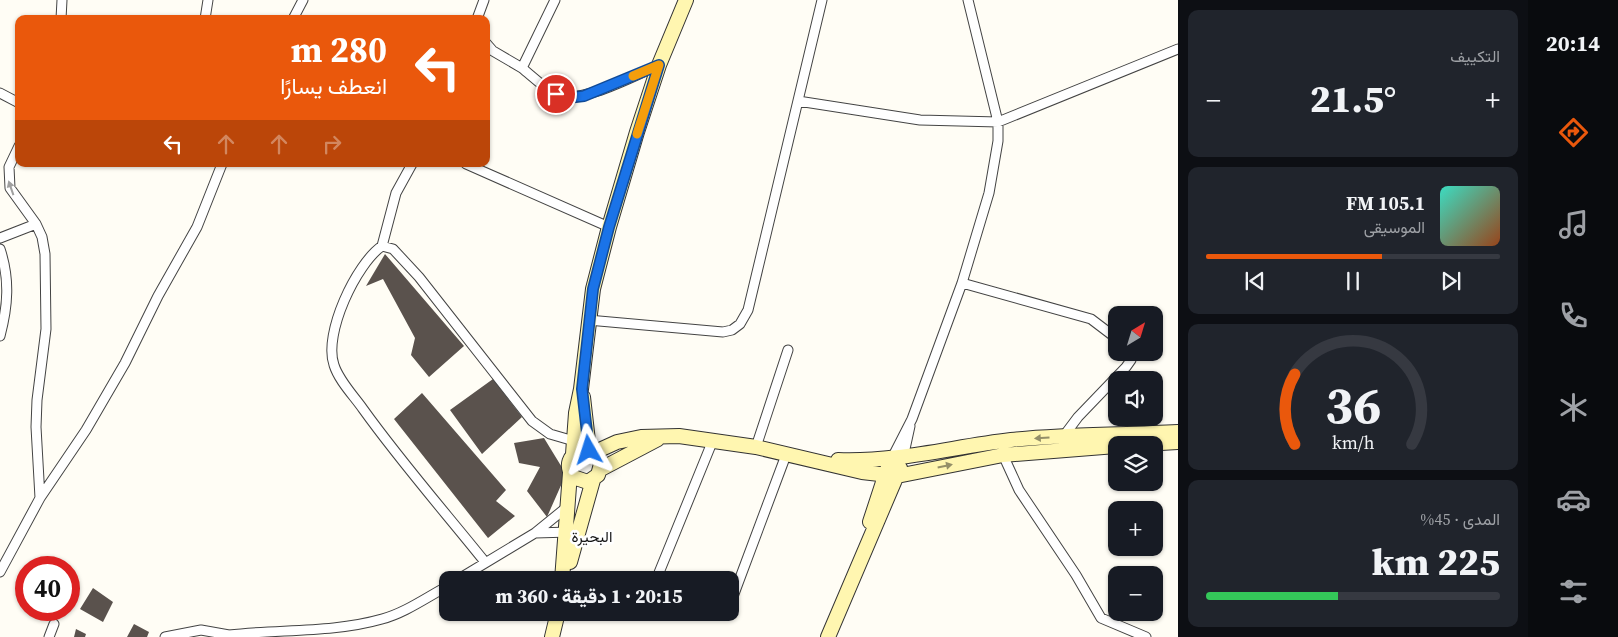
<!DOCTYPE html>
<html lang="ar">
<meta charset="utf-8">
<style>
body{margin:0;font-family:"Source Serif 4",Vazirmatn,serif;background:#20242c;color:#f1f3f6;direction:rtl;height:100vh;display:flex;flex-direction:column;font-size:19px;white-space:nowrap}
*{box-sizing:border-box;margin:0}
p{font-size:16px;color:#9ea1a6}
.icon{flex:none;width:28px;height:28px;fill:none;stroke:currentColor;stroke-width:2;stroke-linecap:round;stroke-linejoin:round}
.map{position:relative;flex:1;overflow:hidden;direction:ltr}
.side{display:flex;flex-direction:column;gap:10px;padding:10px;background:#0d0f14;width:350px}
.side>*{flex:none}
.guide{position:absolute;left:15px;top:15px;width:475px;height:152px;border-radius:10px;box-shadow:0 1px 4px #0004;direction:rtl;background:#ea580c;color:#fff;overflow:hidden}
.needle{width:32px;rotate:38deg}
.tools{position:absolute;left:1108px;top:306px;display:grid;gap:10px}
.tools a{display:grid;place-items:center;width:55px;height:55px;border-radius:10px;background:#171b24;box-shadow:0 1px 4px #0004;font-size:25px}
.speed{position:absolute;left:15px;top:556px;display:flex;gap:10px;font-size:25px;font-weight:700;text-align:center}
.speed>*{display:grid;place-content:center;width:65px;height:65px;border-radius:50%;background:#171b24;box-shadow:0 1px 4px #0004;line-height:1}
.speed .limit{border:8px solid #d22;background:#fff;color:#111}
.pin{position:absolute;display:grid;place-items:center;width:42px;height:42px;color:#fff;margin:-21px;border:2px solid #fff;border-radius:50%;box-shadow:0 1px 5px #0007}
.me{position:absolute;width:55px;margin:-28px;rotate:354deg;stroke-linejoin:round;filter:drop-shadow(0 0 4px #0008)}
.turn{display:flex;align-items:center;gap:18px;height:105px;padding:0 20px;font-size:22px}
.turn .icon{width:65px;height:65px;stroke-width:2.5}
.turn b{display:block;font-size:35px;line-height:42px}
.lanes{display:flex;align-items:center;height:48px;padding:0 20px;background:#0003;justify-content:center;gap:25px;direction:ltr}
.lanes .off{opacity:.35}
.big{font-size:38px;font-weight:800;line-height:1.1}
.side .tile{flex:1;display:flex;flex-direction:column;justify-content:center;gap:8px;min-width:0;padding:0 18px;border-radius:10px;background:#20242c}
.side .dial{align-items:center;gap:0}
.dial svg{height:130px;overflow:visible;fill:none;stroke:#363941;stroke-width:7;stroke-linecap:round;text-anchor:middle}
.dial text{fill:#f1f3f6;stroke:none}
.song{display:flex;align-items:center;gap:15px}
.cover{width:60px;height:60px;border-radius:8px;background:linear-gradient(135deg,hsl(170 70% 55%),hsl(20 70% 35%))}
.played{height:5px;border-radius:2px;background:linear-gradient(90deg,#ea580c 60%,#363941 60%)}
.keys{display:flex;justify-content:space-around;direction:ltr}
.heat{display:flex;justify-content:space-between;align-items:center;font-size:28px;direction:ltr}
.charge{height:8px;border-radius:4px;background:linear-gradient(90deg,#34c759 45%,#363941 0)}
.trip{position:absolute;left:439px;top:571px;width:300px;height:50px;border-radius:10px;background:#171b24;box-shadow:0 1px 4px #0004;font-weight:800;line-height:50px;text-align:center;direction:rtl}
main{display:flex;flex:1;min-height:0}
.dock{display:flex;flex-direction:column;width:90px;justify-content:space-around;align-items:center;background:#090b0e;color:#9ea1a6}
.dock .icon{width:35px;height:35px}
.dock .on{color:#ea580c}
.dock b{font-size:22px;color:#f1f3f6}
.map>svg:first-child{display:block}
</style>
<main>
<nav class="dock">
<b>20:14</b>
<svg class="icon on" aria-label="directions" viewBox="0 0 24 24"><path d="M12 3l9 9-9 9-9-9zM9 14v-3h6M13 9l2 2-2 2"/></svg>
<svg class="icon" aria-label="music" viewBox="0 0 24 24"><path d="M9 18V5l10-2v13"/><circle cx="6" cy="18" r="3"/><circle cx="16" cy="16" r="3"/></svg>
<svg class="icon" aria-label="phone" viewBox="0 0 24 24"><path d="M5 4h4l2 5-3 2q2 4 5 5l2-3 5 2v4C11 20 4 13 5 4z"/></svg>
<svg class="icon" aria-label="climate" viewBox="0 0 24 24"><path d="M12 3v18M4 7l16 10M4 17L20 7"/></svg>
<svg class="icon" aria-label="car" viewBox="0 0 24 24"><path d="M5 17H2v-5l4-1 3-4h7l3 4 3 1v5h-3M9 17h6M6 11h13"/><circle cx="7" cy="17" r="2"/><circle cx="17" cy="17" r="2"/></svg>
<svg class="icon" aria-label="filters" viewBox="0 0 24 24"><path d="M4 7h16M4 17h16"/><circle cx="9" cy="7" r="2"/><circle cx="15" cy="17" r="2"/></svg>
</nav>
<section class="side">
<div class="tile"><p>التكييف</p>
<div class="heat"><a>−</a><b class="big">21.5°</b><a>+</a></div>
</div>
<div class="tile">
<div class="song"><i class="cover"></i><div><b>105.1 FM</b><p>الموسيقى</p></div></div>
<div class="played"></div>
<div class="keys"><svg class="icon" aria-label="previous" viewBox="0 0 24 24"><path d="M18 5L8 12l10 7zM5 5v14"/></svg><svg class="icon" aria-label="pause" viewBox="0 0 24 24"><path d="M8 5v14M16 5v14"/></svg><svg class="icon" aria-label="next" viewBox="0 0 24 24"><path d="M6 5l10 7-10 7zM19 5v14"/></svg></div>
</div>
<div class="tile dial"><svg viewBox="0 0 100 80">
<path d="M14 69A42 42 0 1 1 86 69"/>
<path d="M14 69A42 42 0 0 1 14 26" stroke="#ea580c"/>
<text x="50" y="56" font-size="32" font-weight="700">36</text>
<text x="50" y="72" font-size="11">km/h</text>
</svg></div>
<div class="tile"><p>المدى · 45%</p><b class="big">225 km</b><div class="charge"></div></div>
</section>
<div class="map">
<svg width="1178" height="637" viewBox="0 0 1178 637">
<rect width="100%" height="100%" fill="#fffdf5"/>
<path fill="#5a524d" d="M385,254l79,92 -35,31 -18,-22 4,-17 -32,-59 -17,7z
M493,379l29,38 -40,37 -32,-44z
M422,393l84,97 -10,11 19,15 -27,22 -94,-119z
M544,438l22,36 -19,43 -20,-26 13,-24 -21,-4 -5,-20z
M45,559l12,9h-16z
M93,588l20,14 -10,20 -23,-13z
M134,624l15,8 -2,5h-20z
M76,629l10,5 -1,3h-11z"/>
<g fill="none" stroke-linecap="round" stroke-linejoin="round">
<defs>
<path id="street" d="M555,0l-33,68c11,9 22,20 34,26 23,12 79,-19 103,-29
M61,19l1,-19
M205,19l3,-19
M293,19l10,-19
M477,19l7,-19
M486,43l7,8 29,17
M0,93l19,10
M798,101l122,19 78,2 180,-73
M466,164l143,63
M0,238l36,-14
M382,246l14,-53 16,-29
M0,249c10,30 8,57 0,87
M962,283l129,36 25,19
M588,320l135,12 9,-2 8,-6 8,-14 74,-310
M1063,437l15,-20 48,-50 5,-7v-8
M756,447l32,-97
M1003,455l16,35 57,85 25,43 45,19
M903,458l7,-32
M891,460l21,-41 50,-136 27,-90 9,-52v-19l-30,-122
M40,498l46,-68 39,-67 33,-67 39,-69 25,-63
M535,533l35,-1
M485,562c-41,-51 -84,-100 -122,-153 -9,-13 -24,-28 -29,-44 -11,-31 22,-101 48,-119l11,3 26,28 113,144 18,13 24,7
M0,572l40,-74 -4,-71 1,-27 9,-71 -1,-75 -3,-17 -6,-13 -26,-36 -1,-21 10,-21
M457,580l78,-47 32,-26
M656,580l57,-140
M731,602l55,-147
M49,637l5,-13
M165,637l36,-7 28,5
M228,637l1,-2c51,-6 104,-2 153,-16 23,-6 45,-22 66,-33"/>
<path id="secondary" d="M583,397l6,53
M1127,445l51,-3
M595,452l6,12 -3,11 -10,7 -15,-5c-8,-12 -4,-21 8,-27l14,2 22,-10 24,-5 38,-1 77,11 106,25 35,4 106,-21 113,-9
M573,454l3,-41 5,-24 12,-100 16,-62 28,-95 22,-67 27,-65
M838,460c62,2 113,-13 173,-20 55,-6 112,-5 167,-8
M601,469l57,-30
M870,522l18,-55
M570,562l23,-82
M562,580l8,-107
M552,637l6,-25
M828,637l72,-169"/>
</defs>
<use href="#street" stroke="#444" stroke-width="11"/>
<use href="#secondary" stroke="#333" stroke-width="16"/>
<use href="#street" stroke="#fff" stroke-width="9"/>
<use href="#secondary" stroke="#fff6b0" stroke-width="14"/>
</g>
<defs><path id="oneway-solid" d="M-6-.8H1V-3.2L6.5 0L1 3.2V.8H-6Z" transform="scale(1.25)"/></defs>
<use fill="#a0a0a0" href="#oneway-solid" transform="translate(11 188) rotate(-109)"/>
<g fill="#948f68">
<use href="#oneway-solid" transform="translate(1042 438) rotate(176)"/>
<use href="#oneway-solid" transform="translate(945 466) rotate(-12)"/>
</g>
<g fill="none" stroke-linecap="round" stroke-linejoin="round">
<defs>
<path id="route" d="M556,94l11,4 17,-2 75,-31 -50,162 -16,62 -11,100 7,61"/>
</defs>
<use href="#route" stroke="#114b97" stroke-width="12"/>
<use href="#route" stroke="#1a73e8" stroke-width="9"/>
<path stroke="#f59e0b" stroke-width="9" d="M633,76l26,-11 -22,69"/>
</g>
<g text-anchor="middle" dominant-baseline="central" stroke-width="5" stroke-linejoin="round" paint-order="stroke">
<g font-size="15" fill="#111" stroke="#fff">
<text x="592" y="536">البحيرة</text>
</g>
</g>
</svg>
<div class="tools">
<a><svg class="needle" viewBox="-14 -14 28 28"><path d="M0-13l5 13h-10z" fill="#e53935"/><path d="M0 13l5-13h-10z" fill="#9ea1a6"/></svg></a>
<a><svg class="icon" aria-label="sound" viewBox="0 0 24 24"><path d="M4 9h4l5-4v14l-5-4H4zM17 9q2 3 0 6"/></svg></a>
<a><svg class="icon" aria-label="layers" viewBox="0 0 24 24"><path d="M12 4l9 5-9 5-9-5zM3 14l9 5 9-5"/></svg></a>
<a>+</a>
<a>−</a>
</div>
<div class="speed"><div class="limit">40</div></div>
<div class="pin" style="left:556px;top:94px;background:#d93025"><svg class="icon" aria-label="arrive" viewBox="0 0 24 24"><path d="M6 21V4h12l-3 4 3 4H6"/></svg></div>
<svg class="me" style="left:589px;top:450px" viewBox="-20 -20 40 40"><path d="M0-17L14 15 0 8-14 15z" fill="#1a73e8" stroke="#fff" stroke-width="4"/></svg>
<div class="trip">20:15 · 1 دقيقة · 360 m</div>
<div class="guide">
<div class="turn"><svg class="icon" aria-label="left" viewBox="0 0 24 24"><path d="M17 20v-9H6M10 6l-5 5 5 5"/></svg><div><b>280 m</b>انعطف يسارًا</div></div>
<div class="lanes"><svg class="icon" aria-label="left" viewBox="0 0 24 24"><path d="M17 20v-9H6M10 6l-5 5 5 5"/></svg><svg class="icon off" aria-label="ahead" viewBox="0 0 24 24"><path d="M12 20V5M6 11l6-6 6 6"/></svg><svg class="icon off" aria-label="ahead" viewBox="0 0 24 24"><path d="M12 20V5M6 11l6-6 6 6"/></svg><svg class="icon off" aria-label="right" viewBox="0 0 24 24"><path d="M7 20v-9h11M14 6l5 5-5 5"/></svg></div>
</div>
</div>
</main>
